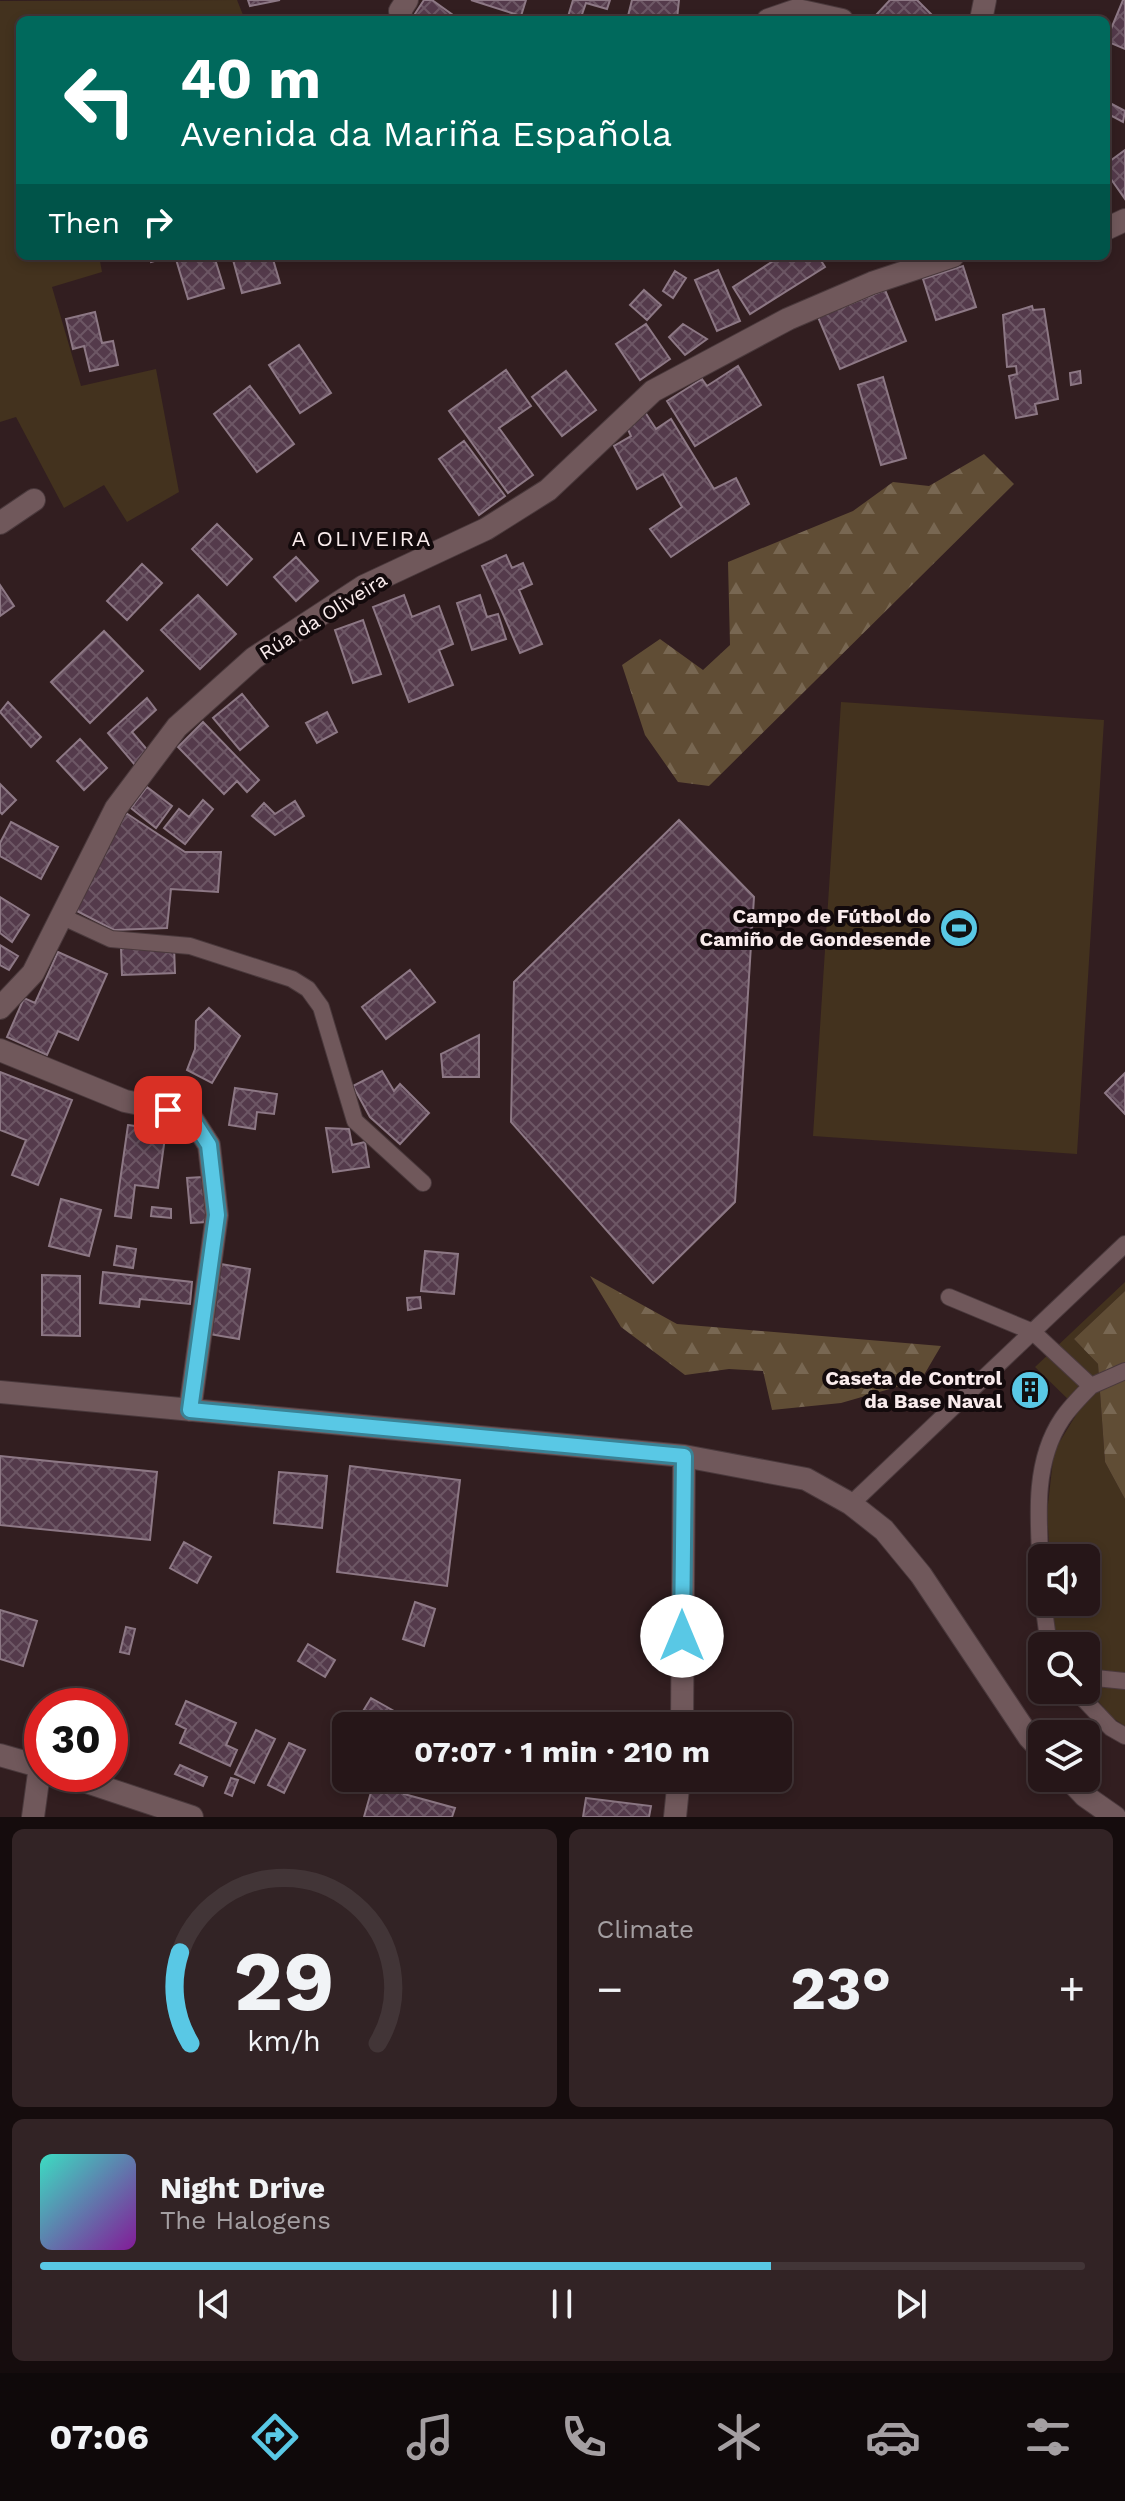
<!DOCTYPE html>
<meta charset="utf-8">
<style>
body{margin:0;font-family:"Work Sans",sans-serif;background:#322325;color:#f1f3f6;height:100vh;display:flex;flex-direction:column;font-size:30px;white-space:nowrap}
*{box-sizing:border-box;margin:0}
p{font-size:26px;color:#a49fa2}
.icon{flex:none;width:44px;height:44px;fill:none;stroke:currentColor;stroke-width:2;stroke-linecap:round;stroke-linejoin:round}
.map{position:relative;height:1817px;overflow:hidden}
.drawer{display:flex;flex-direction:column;gap:12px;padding:12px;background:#150c0d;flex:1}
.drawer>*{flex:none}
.guide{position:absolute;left:16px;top:16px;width:1094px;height:244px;border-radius:12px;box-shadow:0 4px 12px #0003,0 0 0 2px #423537;background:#00695c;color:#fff;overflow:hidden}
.fabs{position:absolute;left:1028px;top:1544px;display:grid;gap:16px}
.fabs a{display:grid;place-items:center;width:72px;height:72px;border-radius:12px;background:#261618;box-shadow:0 4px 12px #0003,0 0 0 2px #423537;font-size:40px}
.speed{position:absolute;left:24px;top:1688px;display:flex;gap:16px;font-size:40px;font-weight:700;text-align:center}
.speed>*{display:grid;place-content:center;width:104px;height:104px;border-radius:50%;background:#261618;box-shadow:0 4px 12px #0003,0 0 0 2px #423537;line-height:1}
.speed .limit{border:12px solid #d22;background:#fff;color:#111}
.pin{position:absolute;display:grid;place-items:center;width:68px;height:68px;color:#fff;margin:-34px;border-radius:16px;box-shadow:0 4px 12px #0006}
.me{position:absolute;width:88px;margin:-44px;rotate:0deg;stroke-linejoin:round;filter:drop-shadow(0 0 6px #0008)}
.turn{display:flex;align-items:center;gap:28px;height:168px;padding:0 32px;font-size:36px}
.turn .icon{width:104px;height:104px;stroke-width:2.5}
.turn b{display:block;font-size:56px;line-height:68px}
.then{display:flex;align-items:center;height:76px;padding:0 32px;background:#0003;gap:16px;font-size:30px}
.big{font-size:60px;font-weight:700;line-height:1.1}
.drawer .card{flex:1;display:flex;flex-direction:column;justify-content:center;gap:12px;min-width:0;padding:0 28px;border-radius:12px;background:#322325}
.drawer .dial{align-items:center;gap:0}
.dial svg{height:208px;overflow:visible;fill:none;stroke:#423537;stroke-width:7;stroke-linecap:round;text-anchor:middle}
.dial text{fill:#f1f3f6;stroke:none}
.song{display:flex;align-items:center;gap:24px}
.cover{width:96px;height:96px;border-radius:12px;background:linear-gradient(135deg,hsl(170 70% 55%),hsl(290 70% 35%))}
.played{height:8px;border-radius:4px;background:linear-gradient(90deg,#59c8e5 70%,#423537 70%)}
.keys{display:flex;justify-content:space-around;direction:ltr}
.heat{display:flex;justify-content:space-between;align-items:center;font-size:44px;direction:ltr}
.drawer .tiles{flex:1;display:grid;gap:12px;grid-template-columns:1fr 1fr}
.card:last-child{grid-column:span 2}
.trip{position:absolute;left:332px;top:1712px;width:460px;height:80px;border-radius:12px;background:#261618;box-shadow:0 4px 12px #0003,0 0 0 2px #423537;font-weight:700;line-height:80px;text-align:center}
.tab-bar{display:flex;height:128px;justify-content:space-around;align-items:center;background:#0f090a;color:#a49fa2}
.tab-bar .icon{width:56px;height:56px}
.tab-bar .selected{color:#59c8e5}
.tab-bar b{font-size:36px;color:#f1f3f6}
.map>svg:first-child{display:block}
</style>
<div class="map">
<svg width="1125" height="1817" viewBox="0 0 1125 1817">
<defs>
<pattern id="forest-firs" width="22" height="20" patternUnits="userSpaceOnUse" patternTransform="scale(2)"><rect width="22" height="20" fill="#604d35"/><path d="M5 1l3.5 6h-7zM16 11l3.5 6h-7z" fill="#786752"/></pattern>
<pattern id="building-cross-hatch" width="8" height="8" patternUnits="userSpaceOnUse" patternTransform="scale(2)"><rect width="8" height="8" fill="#543a4b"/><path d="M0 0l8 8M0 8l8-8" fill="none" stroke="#6d5765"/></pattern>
</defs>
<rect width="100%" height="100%" fill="#321e20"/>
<path fill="#43321e" d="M237,0l8,20h-225v236h79l3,16 -50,15 29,99 75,-17 23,123 -52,30 -23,-37 -40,23 -48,-91 -16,5v-421z
M841,702l263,18 -27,434 -264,-18z
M1125,1282v9l-51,48 24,25 7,98 20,37v227l-15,-10 -24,-31v-39h-25l-7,-16 -2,-28h34v-44h-36l-3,-45 7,-62 25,-41 -44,-43z"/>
<path fill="url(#forest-firs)" d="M984,454l30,30 -305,302 -31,-4 -33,-47 -23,-70 38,-26 43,31 27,-25 -2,-83 125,-51 40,-29 36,4z
M590,1276l87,48 264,22 -20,34 -80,23 -69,7 -9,-39 -34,-2 -44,6 -64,-48z
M1125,1291v208l-20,-37 -7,-98 -24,-25z"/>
<path fill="url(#building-cross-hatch)" stroke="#8d7885" stroke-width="2" d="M248,0h32l-30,6z
M424,0h8l28,20h-49z
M471,0h55l-5,16z
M573,0h37l-3,9 -21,-6 -6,17h-13z
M632,0h47l-2,19 -50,1z
M890,0h27l15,15 -5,5h-44l-6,-6z
M1123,0h2v49l-19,-8z
M1106,101l19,10 -2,11 -17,-9z
M1125,150v49l-19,-27v-8z
M149,256h23l-21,6z
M175,256h39l10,32 -36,11z
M232,256h40l8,27 -38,10z
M781,256h37l7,11 -75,47 -17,-27z
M963,266l13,41 -40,13 -13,-41z
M718,270l22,51 -23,10 -22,-51z
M675,271l11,7 -13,20 -10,-7z
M644,290l17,15 -14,15 -17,-15z
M885,290l21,51 -66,28 -22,-52z
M1032,306l1,4 11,-1 14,90 -23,5 2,10 -21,4 -7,-42 8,-2 -1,-8 -9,1 -4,-52z
M95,312l7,31 11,-2 5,24 -28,6 -6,-25 -11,3 -7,-30z
M646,324l24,35 -30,21 -24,-36z
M683,324l24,15 -22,16 -16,-18z
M299,345l32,48 -31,20 -31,-48z
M738,366l23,39 -66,41 -28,-45 35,-22 5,7z
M506,370l25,36 -32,22 34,47 -25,18 -59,-82z
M566,371l30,39 -34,26 -30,-39z
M1080,371l1,12 -10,2 -1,-12z
M883,377l23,81 -25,7 -23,-80z
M250,386l44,58 -37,28 -43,-58z
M645,412l11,17 15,-10 43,70 22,-11 13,26 -78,53 -21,-28 32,-22 -19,-33 -26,15 -23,-43 17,-10 -5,-11z
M464,441l41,55 -26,19 -40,-56z
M217,524l35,35 -25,26 -35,-36z
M506,555l6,13 11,-5 9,21 -13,6 23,54 -22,9 -38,-87z
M296,557l22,24 -22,20 -22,-24z
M142,564l20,19 -35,37 -20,-19z
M0,585l14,21 -14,10z
M198,595l38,39 -36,35 -39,-39z
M404,595l8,22 27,-11 14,38 -14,6 14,35 -44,17 -36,-95z
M480,595l7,22 11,-3 8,25 -34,11 -15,-47z
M363,620l18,54 -28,9 -18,-53z
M104,631l39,40 -53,52 -39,-41z
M242,694l26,32 -28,24 -27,-32z
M147,698l9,12 -24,22 17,20 -14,13 -27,-32z
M8,702l33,35 -10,10 -31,-35z
M327,712l10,20 -20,11 -11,-20z
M203,722l56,58 -12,12 -10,-11 -13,13 -46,-47z
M80,739l27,29 -23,22 -27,-29z
M0,784l16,16 -14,14 -2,-2z
M147,787l25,19 -16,22 -25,-20z
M203,800l10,9 -28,35 -21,-16 15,-19 10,8z
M295,801l9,15 -29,19 -23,-19 12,-13 11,11z
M126,813l59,39h36l-3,40 -47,-3 -4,39 -53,2 -41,-21z
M679,820l75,77 -19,305 -82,81 -142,-161 3,-140z
M11,822l47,25 -17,32 -41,-23v-13z
M0,897l29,18 -17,27 -12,-9z
M0,945l18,11 -9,14 -9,-5z
M174,946l1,27 -53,2 -1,-27z
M58,952l49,22 -29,66 -20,-9 -11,24 -40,-18 17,-39 11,5z
M410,970l25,32 -49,37 -24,-32z
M209,1008l31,28 -28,47 -25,-13 8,-21 1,-28z
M479,1035v42h-36l-2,-23z
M382,1071l12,20 6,-7 29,29 -29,31 -30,-27 -17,-31z
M0,1072l72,28 -34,85 -26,-10 14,-35 -26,-10z
M1125,1073v41l-20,-21z
M235,1088l42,6 -3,20 -17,-2 -2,17 -26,-4z
M128,1125l38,5 -8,58 -23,-3 -4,33 -16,-2z
M326,1128l23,1 3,16 13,-3 4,25 -36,5z
M202,1177l5,45 -16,1 -4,-45z
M61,1199l40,11 -12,46 -40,-10z
M152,1207l19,2v9l-20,-2z
M117,1246l19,3 -3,19 -19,-3z
M425,1251l33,3 -4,40 -33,-3z
M221,1264l29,5 -11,70 -30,-5z
M103,1272l89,10 -2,22 -50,-5 -1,8 -39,-4z
M42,1275l38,1v60l-38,-1z
M420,1297l1,11 -13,2 -1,-12z
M1027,1372l20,23 -13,13 -21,-22z
M0,1456l157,16 -7,68 -150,-15z
M350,1466l110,14 -13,106 -110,-14z
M279,1472l48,4 -5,52 -48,-5z
M184,1542l27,15 -14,26 -27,-15z
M415,1602l20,7 -11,37 -21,-7z
M0,1610l37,11 -14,45 -23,-7z
M126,1627l9,2 -6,25 -9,-2z
M308,1644l27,16 -10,17 -27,-16z
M371,1698l37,21 -3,7h-51z
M186,1701l50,22 -10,22 11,5 -7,16 -50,-23 6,-14 -10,-5z
M256,1730l19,9 -21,44 -19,-9z
M289,1743l16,7 -21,43 -16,-8z
M180,1765l27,12 -4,9 -28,-12z
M231,1778l7,2 -6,16 -7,-3z
M375,1778l33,3 -4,13 51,14 -3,9h-88z
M586,1798l65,8 -2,11h-66z"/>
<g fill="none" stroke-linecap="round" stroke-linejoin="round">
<defs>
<path id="service" d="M61,916l50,23 79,7 102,33 16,10 13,18 34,114 68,62
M949,1297l84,35 58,54 34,-15
M851,1504l274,-260
M1042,1590c-2,-56 -13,-122 20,-171 8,-12 19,-23 29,-33
M1043,1602l6,44
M1086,1677l39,4
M1075,1690l36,38 14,8"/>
<path id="minor" d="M402,20l-2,-9 7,-11
M768,20l29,-10 45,10
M981,20l4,-20
M1106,229l19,-9
M0,523l34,-23
M0,1008l33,-35 83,-165 61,-81 77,-69 110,-72 122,-57 62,-39 105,-99 135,-72 84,-36 81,-27
M0,1050l125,51 64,13 20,31 8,70 -27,195
M0,1392l684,64 122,23 45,25 33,26 37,45 108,162 13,14
M682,1726l2,-270
M0,1755l42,12
M63,1774l129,43
M1068,1778l17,18 30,21
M33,1817l7,-51
M675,1817l4,-39"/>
</defs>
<use href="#service" stroke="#4a393c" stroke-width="18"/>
<use href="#minor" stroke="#4a393c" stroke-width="24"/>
<use href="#service" stroke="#70585b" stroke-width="16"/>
<use href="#minor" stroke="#70585b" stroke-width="22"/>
</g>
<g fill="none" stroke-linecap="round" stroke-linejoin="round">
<defs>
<path id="route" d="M168,1110l21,4 20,31 8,70 -27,195 494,46 -2,180"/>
</defs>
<use href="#route" stroke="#3a8295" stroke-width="20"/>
<use href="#route" stroke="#59c8e5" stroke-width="14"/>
</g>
<defs>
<symbol id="stadium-disc" viewBox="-11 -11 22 22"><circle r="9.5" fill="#59c8e5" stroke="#130a0c"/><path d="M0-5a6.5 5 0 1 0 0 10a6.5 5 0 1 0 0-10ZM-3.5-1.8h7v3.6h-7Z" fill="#111"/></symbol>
<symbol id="building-disc" viewBox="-11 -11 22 22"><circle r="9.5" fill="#59c8e5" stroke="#130a0c"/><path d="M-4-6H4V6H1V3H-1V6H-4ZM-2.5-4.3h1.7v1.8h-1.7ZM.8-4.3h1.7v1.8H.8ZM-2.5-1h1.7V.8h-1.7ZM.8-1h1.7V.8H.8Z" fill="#111"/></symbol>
</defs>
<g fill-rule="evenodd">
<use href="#stadium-disc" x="937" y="906" width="44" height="44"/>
<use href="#building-disc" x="1008" y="1368" width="44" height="44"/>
</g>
<g text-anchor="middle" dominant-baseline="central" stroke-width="8" stroke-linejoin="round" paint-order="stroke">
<g font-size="20" fill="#f9ebec" stroke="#130a0c">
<text transform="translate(323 616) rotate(-32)">Rúa da Oliveira</text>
</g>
<g font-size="20" font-weight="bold" fill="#f9ebec" stroke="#130a0c" text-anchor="end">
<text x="931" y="916">Campo de Fútbol do<tspan x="931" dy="23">Camiño de Gondesende</tspan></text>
<text x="1002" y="1378">Caseta de Control<tspan x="1002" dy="23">da Base Naval</tspan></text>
</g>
<g font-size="22" letter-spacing="2" fill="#f9ebec" stroke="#130a0c">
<text x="362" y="538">A OLIVEIRA</text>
</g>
</g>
</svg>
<div class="fabs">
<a><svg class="icon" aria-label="sound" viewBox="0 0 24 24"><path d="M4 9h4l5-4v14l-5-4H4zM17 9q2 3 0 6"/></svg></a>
<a><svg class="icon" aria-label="search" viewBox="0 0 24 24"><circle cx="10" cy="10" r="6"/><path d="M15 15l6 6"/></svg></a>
<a><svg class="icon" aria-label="layers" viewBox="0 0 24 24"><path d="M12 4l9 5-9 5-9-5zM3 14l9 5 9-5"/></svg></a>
</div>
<div class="speed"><div class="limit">30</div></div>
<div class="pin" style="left:168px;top:1110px;background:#d93025"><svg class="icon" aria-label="arrive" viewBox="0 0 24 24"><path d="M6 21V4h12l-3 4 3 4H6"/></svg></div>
<svg class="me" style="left:682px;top:1636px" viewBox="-20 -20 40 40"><circle r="19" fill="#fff"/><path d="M0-13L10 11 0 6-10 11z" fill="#59c8e5"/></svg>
<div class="trip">07:07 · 1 min · 210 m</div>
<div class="guide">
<div class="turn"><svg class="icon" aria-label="left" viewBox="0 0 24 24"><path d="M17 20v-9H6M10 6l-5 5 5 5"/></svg><div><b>40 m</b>Avenida da Mariña Española</div></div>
<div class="then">Then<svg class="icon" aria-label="right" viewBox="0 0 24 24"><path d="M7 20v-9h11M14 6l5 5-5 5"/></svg></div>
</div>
</div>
<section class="drawer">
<div class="tiles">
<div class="card dial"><svg viewBox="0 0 100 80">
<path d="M14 69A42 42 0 1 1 86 69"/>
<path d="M14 69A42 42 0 0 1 10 34" stroke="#59c8e5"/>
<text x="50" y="56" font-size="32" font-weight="700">29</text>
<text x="50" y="72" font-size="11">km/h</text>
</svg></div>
<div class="card"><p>Climate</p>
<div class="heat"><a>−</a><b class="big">23°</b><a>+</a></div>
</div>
<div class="card">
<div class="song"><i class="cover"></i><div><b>Night Drive</b><p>The Halogens</p></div></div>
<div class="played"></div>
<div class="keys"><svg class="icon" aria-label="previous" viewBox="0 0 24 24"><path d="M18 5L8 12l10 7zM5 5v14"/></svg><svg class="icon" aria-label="pause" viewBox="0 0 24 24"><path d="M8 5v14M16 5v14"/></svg><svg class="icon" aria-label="next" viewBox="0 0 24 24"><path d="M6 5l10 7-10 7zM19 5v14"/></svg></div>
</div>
</div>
</section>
<nav class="tab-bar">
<b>07:06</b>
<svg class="icon selected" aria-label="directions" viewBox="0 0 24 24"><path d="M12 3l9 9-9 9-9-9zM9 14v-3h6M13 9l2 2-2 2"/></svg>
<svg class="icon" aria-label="music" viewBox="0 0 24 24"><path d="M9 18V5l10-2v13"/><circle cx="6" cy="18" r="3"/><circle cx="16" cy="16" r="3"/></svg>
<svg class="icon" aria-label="phone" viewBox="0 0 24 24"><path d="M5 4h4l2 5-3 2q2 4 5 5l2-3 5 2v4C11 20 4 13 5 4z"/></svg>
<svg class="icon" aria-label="climate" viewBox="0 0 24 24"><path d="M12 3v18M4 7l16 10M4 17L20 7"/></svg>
<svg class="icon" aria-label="car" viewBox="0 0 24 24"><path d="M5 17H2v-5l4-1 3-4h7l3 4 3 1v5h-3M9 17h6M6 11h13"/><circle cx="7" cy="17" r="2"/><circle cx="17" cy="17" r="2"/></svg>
<svg class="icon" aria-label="filters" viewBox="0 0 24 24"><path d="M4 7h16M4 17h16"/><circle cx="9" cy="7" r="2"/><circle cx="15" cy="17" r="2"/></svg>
</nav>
